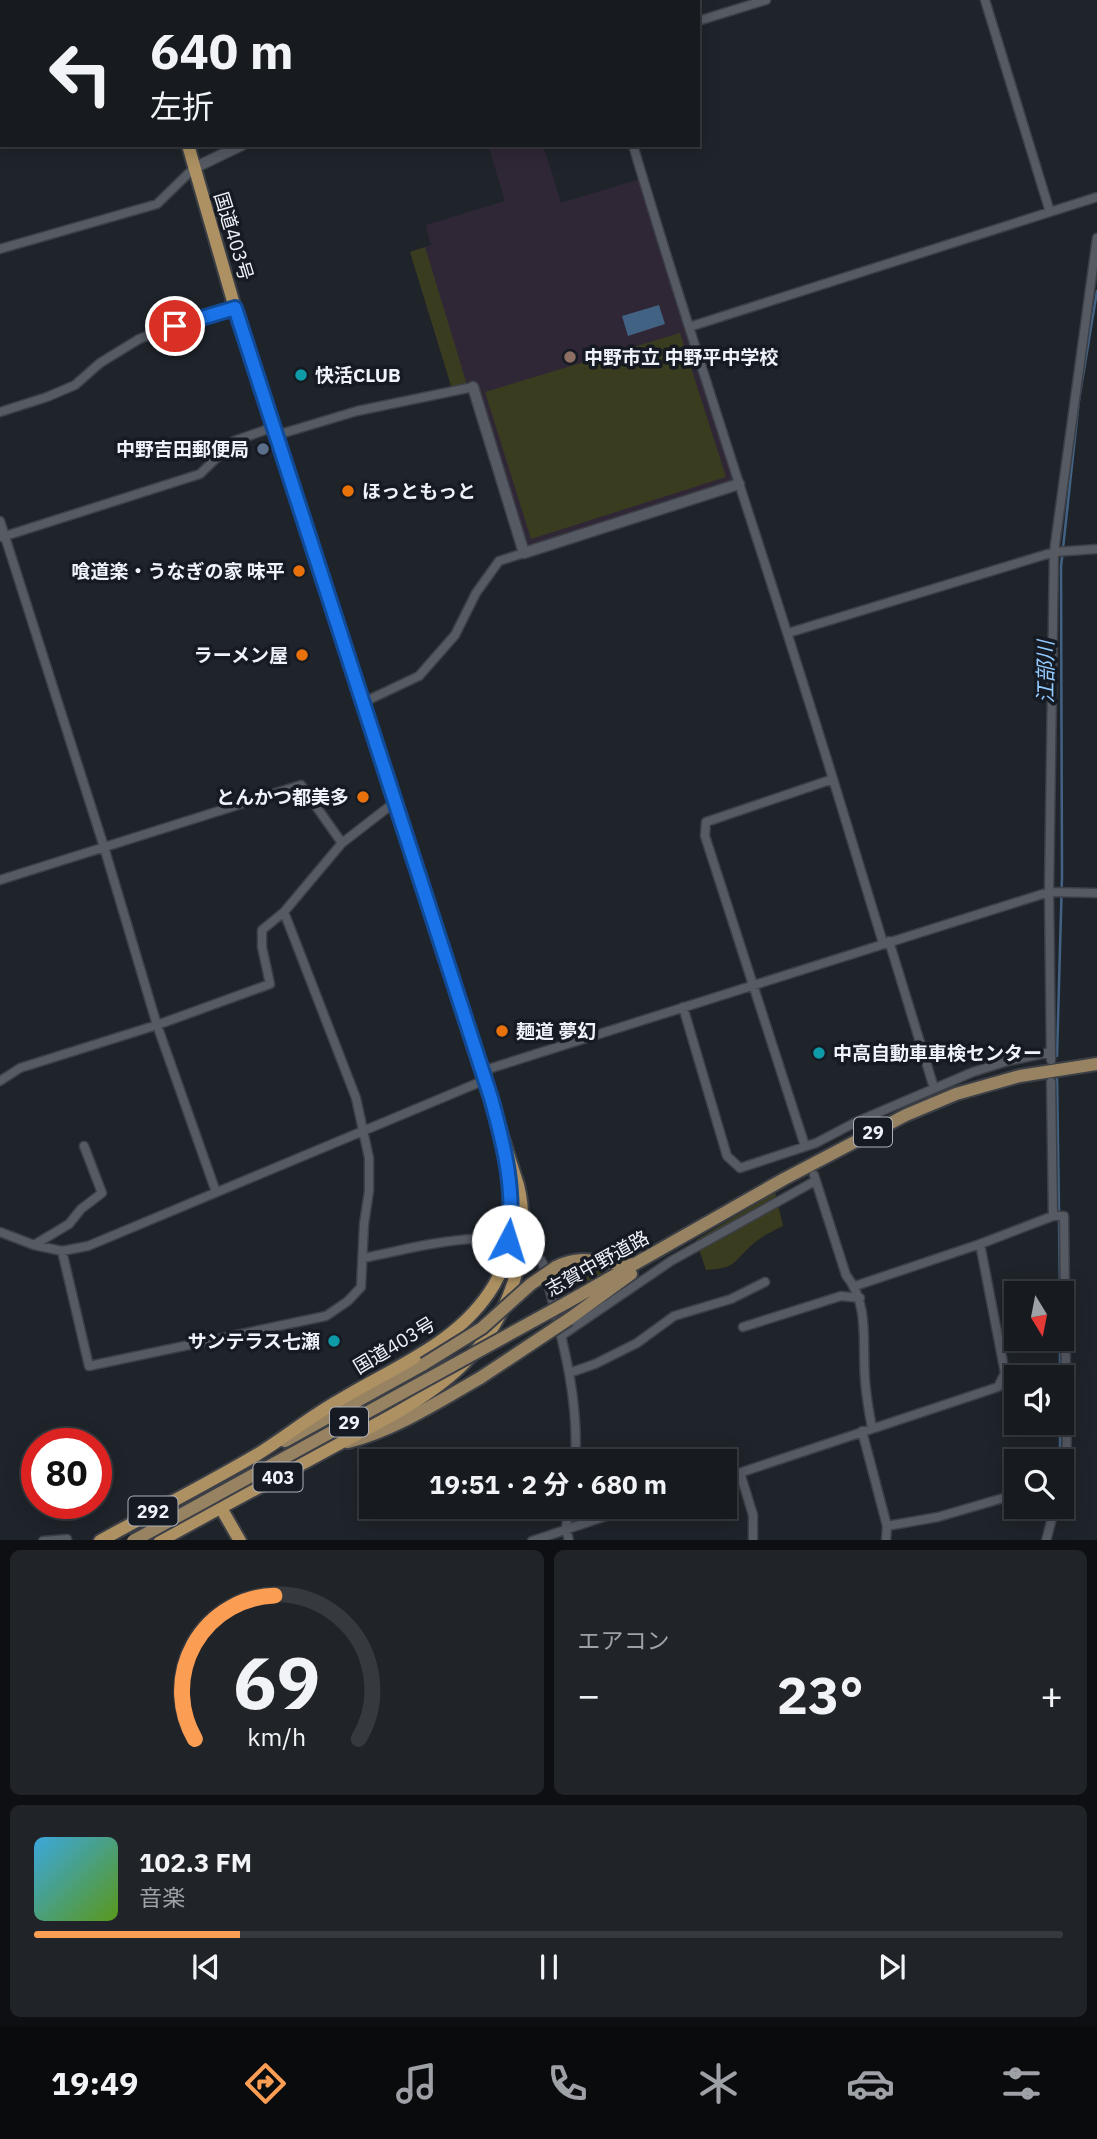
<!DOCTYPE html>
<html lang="ja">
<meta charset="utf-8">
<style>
body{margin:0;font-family:"IBM Plex Sans","Noto Sans JP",sans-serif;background:#202429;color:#f1f3f6;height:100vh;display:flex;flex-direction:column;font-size:26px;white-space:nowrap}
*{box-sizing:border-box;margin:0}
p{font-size:23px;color:#9ea1a5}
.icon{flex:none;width:38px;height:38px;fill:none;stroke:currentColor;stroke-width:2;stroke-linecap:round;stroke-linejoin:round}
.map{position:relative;height:1540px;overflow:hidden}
.sheet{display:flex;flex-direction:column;gap:10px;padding:10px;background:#0d0f12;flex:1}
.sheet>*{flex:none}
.guide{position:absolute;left:0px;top:0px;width:700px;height:147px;box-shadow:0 4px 18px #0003,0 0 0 2px #36393e;background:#171b20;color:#f1f3f6;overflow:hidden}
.needle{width:46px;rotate:170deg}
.buttons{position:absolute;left:1004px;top:1281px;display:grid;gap:14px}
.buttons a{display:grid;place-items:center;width:70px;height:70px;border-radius:0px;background:#171b20;box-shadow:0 4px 18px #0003,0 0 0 2px #36393e;font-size:35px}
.speed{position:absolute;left:21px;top:1428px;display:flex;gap:14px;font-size:35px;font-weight:700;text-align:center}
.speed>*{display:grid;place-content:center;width:91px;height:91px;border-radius:50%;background:#171b20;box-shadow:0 4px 18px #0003,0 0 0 2px #36393e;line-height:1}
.speed .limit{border:10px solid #d22;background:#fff;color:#111}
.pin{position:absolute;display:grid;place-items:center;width:60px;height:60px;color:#fff;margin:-30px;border:4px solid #fff;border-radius:50%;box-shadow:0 2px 7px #0007}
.me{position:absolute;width:77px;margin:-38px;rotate:5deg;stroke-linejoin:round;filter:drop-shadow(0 0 5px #0008)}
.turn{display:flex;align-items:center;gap:24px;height:147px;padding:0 35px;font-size:32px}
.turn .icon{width:91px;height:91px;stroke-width:2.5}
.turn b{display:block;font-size:49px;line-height:60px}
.big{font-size:52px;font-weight:700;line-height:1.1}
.sheet .card{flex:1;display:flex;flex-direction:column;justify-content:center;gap:10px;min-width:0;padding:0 24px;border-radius:10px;background:#202429}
.sheet .dial{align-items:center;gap:0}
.dial svg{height:182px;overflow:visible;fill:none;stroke:#36393e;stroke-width:7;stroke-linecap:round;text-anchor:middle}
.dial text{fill:#f1f3f6;stroke:none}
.song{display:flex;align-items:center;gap:21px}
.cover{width:84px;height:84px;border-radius:10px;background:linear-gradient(135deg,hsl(200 70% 55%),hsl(90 70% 35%))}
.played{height:7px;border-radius:4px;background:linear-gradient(90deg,#fc9d54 20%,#36393e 20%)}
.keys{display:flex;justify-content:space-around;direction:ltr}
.heat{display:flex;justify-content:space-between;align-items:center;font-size:38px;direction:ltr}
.sheet .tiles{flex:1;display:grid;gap:10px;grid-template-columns:1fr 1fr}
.card:last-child{grid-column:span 2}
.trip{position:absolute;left:359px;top:1449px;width:378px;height:70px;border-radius:0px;background:#171b20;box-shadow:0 4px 18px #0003,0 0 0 2px #36393e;font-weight:700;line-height:70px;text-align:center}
.menu{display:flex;height:112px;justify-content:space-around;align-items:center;background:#090b0d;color:#9ea1a5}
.menu .icon{width:49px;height:49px}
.menu .on{color:#fc9d54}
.menu b{font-size:32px;color:#f1f3f6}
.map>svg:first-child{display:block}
</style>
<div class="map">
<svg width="1097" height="1541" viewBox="0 0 1097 1541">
<rect width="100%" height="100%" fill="#1f242b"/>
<path fill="#302736" d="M488,145h55l18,58 82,-25 96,306 -215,69 -51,-166 -20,5 -43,-140 21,-7 -5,-20 79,-24z"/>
<path fill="#3a3c1f" d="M425,247l43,141 -15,4 -43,-140z
M680,333l46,144 -195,62 -46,-147z
M775,1192l8,34c-10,5 -21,10 -29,17 -22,19 -16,25 -48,27l-10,-30z
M593,1265l20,5 -44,19 -5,-20z"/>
<path fill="#416282" d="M659,305l6,19 -37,12 -6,-20z"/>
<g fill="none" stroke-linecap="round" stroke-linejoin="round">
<path stroke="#416282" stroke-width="2.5" d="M1057,1056l5,-179 -1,-310 18,-167 18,-109
M1057,1079l2,134
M1059,1220l1,73
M1060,1339v38
M1060,1423v38"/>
<defs>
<path id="minor" d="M1,0l1,2
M590,0l1,2
M985,0l65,212
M698,21l68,-21
M633,145c63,213 135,422 200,634l-127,43 -1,14 100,310
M0,249l157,-45 37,-36
M689,327l408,-130
M0,412l47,-15 28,-12 25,-22 39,-24 54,-20 42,-11
M277,435l80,-24 116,-24
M0,521l104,326 53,178 59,167
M2,537l198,-63 34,-33 40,-14
M788,633l266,-81 43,-3
M362,703l57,-27 36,-41 21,-42 23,-32 25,-8
M833,779l50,164
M0,880l301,-95 41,58
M889,941l45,147
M683,1007l44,149 13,12 76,-25 40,-21 117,-50 35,-11 43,-9
M1051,1060l-2,-168 5,-340 43,-314
M482,1071l567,-179 48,1
M0,1081l20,-13 137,-43 113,-41 -8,-37v-17l22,-18 58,-69 53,-41
M1051,1082l2,134h11l3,260 -5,12
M814,1175l32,100c24,30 16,68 19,104 1,16 4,33 7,49
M0,1232l34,13 28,6 26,-5 397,-166
M34,1245l35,-21 12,-15 21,-16 -18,-47
M62,1251l27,115 237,-50 22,-15 13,-14 3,-63 5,-33v-33l-13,-60 -72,-186
M363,1258c41,-7 157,-43 180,6 16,64 37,131 32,197
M855,1286l125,-42 73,-28
M743,1327l98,-31 19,2
M561,1336l110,-75 144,-80
M569,1373l26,-9 42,-21 37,-27 57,-17 34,-17
M862,1431l25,95 -1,15
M740,1473l13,42v26
M724,1478l274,-91 7,-14 -25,-129
M887,1526l51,-9 79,-23
M43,1541l24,-2
M532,1541l101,-34
M569,1541l-3,-13 3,-21
M1046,1541l9,-34"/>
<path id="tertiary" d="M537,2l3,-2
M194,168l48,-23
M473,387l51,166 215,-69"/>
<path id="primary" d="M30,2l3,-2
M0,18l2,-1
M556,1267c30,-15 48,-1 78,-3
M566,1303l218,-124 122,-64 50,-21 64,-18 77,-12
M569,1319l62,-45
M285,1441l139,-77
M348,1442c47,-12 90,-40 132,-64"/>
<path id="trunk" d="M178,2v-2
M217,1501l23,40
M100,1541c52,-29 107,-57 158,-87 27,-17 52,-37 80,-53 55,-34 121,-57 156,-116 19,-32 20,-77 14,-114
M160,1541c54,-30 109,-59 164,-89 80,-44 158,-74 189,-168 10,-33 13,-66 5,-99l-283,-877 -47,-163"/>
</defs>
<use href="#minor" stroke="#3c3f46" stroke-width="11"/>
<use href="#tertiary" stroke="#3c3f46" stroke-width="13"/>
<use href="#primary" stroke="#3c3f46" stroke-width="16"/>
<use href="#trunk" stroke="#3c3f46" stroke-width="16"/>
<use href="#minor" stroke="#555a63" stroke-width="8"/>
<use href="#tertiary" stroke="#555a63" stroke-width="10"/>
<use href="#primary" stroke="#978362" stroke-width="12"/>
<use href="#trunk" stroke="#ad9162" stroke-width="12"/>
<defs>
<path id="primary-bridge" d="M424,1364l58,-36 49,-44 25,-17
M480,1378l89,-59
M133,1541l433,-238"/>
</defs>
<use href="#primary-bridge" stroke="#3c3f46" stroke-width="16" stroke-linecap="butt"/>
<use href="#primary-bridge" stroke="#978362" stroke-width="12"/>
</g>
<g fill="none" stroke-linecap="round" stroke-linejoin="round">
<defs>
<path id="route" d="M175,326l60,-18 256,790c13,47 25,94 17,143"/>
</defs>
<use href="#route" stroke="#114b97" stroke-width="18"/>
<use href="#route" stroke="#1a73e8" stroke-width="12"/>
</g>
<circle fill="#8d6e63" stroke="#161a22" stroke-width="2.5" cx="570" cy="357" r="7"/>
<g fill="#0f9aa8" stroke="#161a22" stroke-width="2.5">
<circle cx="301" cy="375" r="7"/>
<circle cx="819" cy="1053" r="7"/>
<circle cx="334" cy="1341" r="7"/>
</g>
<circle fill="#5c6f8a" stroke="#161a22" stroke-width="2.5" cx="263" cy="449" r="7"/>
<g fill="#e8710a" stroke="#161a22" stroke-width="2.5">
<circle cx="348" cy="491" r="7"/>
<circle cx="299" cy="571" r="7"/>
<circle cx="302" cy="655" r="7"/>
<circle cx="363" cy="797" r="7"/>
<circle cx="502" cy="1031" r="7"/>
</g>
<g text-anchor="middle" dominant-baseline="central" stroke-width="7" stroke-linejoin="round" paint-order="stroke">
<g fill="#161a22" stroke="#aeb1b8" stroke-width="2">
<rect x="854" y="1117.5" width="38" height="29" rx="5"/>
<rect x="330" y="1407.5" width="38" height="29" rx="5"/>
<rect x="253.5" y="1462.5" width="49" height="29" rx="5"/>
<rect x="128.5" y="1496.5" width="49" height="29" rx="5"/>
</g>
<g font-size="18" font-weight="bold" fill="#eff2f8">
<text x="873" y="1132">29</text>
<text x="349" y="1422">29</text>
<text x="278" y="1477">403</text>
<text x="153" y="1511">292</text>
</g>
<g font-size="19" fill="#eff2f8" stroke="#161a22">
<text transform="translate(234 236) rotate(73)">国道403号</text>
<text transform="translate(597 1263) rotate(-29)">志賀中野道路</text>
<text transform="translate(394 1345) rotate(-31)">国道403号</text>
</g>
<g font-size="19" font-weight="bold" fill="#eff2f8" stroke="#161a22" text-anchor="start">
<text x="584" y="357">中野市立 中野平中学校</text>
<text x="315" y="375">快活CLUB</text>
<text x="249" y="449" text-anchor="end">中野吉田郵便局</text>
<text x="362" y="491">ほっともっと</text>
<text x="285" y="571" text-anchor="end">喰道楽・うなぎの家 味平</text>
<text x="288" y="655" text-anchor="end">ラーメン屋</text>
<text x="349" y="797" text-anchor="end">とんかつ都美多</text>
<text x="516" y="1031">麺道 夢幻</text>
<text x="833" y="1053">中高自動車車検センター</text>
<text x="320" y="1341" text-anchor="end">サンテラス七瀬</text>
</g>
<g font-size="21" font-style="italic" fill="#93caff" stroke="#161a22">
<text transform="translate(1045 672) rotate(-90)">江部川</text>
</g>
</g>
</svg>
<div class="buttons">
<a><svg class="needle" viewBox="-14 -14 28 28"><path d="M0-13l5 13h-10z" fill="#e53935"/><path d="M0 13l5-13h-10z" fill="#9ea1a5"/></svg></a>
<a><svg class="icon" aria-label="sound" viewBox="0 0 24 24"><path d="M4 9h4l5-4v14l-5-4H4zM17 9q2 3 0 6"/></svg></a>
<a><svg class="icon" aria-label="search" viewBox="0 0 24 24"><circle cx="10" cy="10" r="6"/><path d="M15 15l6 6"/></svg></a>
</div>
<div class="speed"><div class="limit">80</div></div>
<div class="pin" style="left:175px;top:326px;background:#d93025"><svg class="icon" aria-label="arrive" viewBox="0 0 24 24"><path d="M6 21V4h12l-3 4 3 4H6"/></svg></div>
<svg class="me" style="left:508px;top:1241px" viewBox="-20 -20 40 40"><circle r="19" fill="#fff"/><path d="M0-13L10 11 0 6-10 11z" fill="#1a73e8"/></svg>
<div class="trip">19:51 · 2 分 · 680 m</div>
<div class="guide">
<div class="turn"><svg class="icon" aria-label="left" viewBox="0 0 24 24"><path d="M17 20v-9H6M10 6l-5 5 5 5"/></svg><div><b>640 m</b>左折</div></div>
</div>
</div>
<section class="sheet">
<div class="tiles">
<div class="card dial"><svg viewBox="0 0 100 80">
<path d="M14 69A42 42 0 1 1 86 69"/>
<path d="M14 69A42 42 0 0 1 49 6" stroke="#fc9d54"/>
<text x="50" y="56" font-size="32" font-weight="700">69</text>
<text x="50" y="72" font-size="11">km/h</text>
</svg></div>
<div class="card"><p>エアコン</p>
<div class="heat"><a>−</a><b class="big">23°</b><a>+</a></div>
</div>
<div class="card">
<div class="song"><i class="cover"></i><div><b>102.3 FM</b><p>音楽</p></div></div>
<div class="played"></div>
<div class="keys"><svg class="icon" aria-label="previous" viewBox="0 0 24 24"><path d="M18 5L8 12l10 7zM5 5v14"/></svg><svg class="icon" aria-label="pause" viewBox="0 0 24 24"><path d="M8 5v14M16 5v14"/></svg><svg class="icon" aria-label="next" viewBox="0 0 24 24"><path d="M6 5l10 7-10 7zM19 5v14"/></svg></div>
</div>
</div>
</section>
<nav class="menu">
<b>19:49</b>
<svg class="icon on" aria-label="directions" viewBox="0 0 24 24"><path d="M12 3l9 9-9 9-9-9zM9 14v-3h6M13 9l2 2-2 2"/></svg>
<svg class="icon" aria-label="music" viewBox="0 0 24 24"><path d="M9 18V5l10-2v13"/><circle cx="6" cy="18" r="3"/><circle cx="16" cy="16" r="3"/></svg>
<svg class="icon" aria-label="phone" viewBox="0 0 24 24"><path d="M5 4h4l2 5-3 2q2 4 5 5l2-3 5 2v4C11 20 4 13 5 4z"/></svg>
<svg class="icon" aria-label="climate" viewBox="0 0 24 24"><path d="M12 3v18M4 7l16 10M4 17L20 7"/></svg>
<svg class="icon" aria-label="car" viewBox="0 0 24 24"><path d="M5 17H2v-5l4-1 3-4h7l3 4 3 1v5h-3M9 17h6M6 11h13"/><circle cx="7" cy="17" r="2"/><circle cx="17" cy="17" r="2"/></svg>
<svg class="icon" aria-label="filters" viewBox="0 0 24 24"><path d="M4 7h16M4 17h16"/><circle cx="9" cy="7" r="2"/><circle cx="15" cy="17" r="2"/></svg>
</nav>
